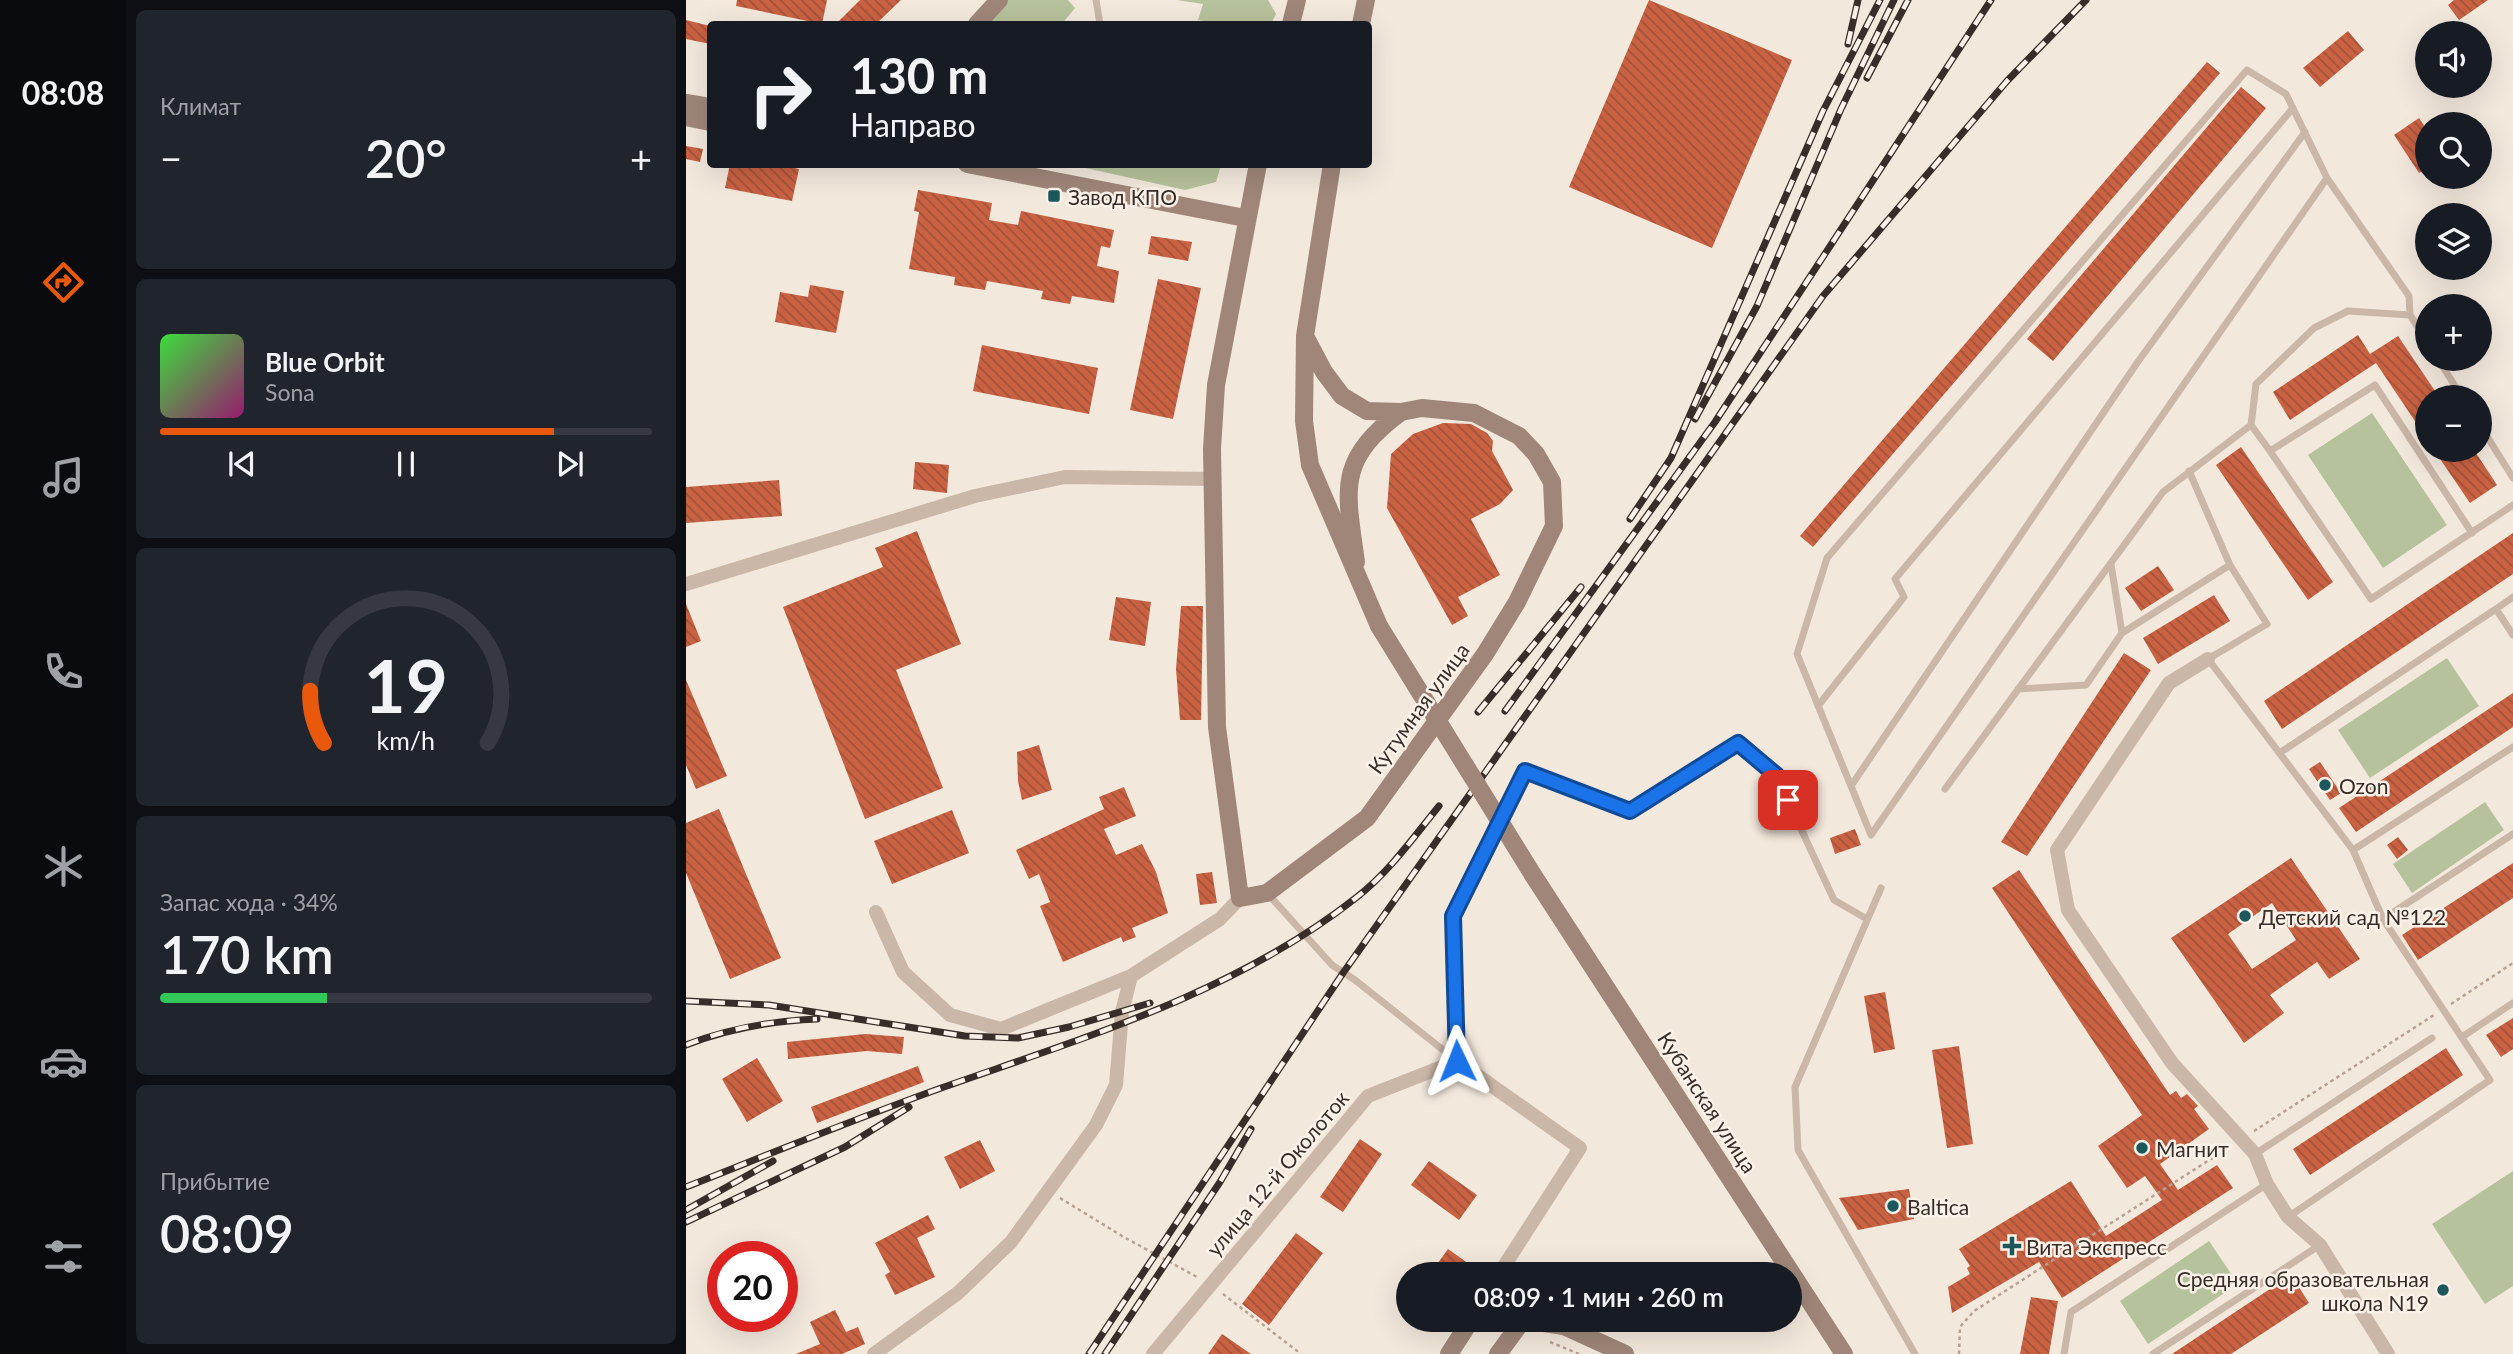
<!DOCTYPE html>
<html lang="ru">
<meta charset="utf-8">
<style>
body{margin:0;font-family:Lato,sans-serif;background:#20242c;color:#f1f3f6;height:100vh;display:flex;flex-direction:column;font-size:26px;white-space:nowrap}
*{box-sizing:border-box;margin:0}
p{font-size:23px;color:#9ea1a6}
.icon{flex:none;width:38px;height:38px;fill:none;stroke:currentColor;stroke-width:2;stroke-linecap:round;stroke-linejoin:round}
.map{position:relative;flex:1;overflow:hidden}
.panel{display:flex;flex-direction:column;gap:10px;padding:10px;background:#0d0f14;width:560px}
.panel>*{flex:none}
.top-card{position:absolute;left:21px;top:21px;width:665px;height:147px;border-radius:7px;box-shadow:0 7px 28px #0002;background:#171b24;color:#f1f3f6;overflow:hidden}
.tools{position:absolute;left:1729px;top:21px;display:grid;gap:14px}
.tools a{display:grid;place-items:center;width:77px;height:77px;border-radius:50%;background:#171b24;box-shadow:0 7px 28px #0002;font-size:35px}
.speed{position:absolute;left:21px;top:1241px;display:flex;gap:14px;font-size:35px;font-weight:700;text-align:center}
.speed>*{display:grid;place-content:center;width:91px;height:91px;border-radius:50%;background:#171b24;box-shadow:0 7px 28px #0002;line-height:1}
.speed .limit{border:10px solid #d22;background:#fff;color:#111}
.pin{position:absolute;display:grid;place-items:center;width:60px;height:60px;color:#fff;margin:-30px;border-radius:14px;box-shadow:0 4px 10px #0006}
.me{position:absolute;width:77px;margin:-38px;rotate:358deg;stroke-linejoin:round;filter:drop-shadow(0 0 5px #0008)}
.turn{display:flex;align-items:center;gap:24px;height:147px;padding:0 28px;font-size:32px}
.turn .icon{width:91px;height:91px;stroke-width:2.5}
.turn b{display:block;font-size:49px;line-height:60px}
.big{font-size:52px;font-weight:600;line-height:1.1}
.panel .tile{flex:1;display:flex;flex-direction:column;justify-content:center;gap:10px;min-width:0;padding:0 24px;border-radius:10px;background:#20242c}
.panel .dial{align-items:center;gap:0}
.dial svg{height:182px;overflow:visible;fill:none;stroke:#363941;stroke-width:7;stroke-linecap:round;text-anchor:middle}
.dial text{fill:#f1f3f6;stroke:none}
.song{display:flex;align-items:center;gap:21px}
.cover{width:84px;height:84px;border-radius:10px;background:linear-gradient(135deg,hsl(120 70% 55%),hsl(320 70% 35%))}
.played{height:7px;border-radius:4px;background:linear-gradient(90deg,#ea580c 80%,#363941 80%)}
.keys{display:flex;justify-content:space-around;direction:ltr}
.heat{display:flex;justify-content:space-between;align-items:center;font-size:38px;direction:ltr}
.charge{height:10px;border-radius:5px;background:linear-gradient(90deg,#34c759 34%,#363941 0)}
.trip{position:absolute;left:710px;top:1262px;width:406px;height:70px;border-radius:35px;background:#171b24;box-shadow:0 7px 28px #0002;font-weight:600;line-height:70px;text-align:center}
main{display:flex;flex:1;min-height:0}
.menu{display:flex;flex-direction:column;width:126px;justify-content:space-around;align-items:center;background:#090b0e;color:#9ea1a6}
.menu .icon{width:49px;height:49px}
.menu .active{color:#ea580c}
.menu b{font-size:32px;color:#f1f3f6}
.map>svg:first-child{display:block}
</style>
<main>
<nav class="menu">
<b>08:08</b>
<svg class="icon active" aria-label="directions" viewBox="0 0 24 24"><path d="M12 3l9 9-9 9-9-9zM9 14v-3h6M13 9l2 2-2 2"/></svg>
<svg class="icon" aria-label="music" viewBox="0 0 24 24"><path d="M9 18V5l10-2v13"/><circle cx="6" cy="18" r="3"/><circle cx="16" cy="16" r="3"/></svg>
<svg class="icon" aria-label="phone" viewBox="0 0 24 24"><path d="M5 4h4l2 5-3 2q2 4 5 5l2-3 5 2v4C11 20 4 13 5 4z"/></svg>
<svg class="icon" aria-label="climate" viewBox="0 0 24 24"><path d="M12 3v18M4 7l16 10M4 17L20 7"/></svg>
<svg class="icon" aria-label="car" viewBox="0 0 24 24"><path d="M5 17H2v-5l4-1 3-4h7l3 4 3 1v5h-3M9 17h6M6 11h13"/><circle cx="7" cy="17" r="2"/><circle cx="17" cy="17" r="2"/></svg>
<svg class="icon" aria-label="filters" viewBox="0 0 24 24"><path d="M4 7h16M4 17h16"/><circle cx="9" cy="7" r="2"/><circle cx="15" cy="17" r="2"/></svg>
</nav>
<section class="panel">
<div class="tile"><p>Климат</p>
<div class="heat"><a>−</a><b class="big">20°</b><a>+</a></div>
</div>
<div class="tile">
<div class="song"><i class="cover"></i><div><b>Blue Orbit</b><p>Sona</p></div></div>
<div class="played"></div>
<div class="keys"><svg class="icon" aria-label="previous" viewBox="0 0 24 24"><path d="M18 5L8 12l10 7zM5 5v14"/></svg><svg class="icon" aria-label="pause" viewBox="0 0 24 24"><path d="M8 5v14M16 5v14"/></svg><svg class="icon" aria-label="next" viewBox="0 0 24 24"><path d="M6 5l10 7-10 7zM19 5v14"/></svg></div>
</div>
<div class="tile dial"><svg viewBox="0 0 100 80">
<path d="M14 69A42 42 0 1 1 86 69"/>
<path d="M14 69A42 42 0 0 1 8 46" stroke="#ea580c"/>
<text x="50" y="56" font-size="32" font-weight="700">19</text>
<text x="50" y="72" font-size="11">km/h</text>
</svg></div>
<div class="tile"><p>Запас хода · 34%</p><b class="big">170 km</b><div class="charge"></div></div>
<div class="tile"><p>Прибытие</p><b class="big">08:09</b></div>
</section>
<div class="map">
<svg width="1827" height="1354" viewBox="0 0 1827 1354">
<defs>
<pattern id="building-back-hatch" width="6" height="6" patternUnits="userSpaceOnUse" patternTransform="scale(1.75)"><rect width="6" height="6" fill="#c96243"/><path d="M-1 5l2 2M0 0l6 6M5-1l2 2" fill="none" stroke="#a45138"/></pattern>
</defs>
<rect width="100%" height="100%" fill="#f3e8dc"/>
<path fill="#b6c29b" d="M319,0h63l7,8 -13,16h-78z
M491,0h91l8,14 -5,10h-48l-25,-4 5,-16z
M386,165h149l-5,17 -31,8z
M1686,413l75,112 -64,43 -75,-113z
M1761,658l32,48 -109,72 -32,-48z
M1799,802l19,28 -92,63 -19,-29z
M1827,1171v115l-28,18 -53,-80z
M1523,1241l29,43 -90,60 -28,-43z"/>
<path fill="url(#building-back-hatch)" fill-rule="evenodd" d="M51,0h90l-5,24 -86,-18z
M174,0h41l-25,24h-40z
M963,0l143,60 -80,188 -143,-61z
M1768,0h34l-29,20 -11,-15z
M0,20l24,6v18l-24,-5z
M1662,31l16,19 -44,37 -17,-19z
M1521,62l13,11 -407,474 -13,-11z
M1555,87l25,21 -213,253 -26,-22z
M1733,118l8,12v38l-8,5 -25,-38z
M0,146l17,3 -3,13 -14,-3z
M44,164h48l21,5 -7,32 -67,-13z
M232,190l74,13 -3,17 29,5 3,-14 93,19 -4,18 -9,-2 -4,20 22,5 -5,32 -42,-7 -2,8 -29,-5 2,-8 -56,-10 -2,9 -31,-5 1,-8 -46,-8 10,-57 -5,-1z
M465,236l41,6 -4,19 -40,-7z
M472,279l43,9 -28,131 -43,-9z
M124,285l34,6 -8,42 -61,-11 5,-30 28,5z
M1672,335l12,19 28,-18 41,61h-12v42l-51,-76 -86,57 -17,-28z
M296,345l116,23 -9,46 -116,-23z
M757,423l28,1 16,9 6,8 -1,10 21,39 -13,14 -29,15 29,56 -42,22 10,19 -16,9 -65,-117 4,-54 22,-20z
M1555,447l92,135 -25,18 -92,-135z
M1748,450h40l23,35 -27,18z
M229,462l34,3 -2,28 -34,-4z
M93,480l3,36 -96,7v-36z
M231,531l44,113 -65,26 47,118 -78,31 -82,-212 100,-40 -8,-19z
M1827,533v41l-231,155 -18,-28z
M1472,566l16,24 -33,21 -16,-23z
M1528,595l16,26 -72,43 -15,-26z
M430,597l35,5 -6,44 -36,-6z
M0,604l15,37 -15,6z
M495,606h22l-2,114h-21l-4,-51z
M1438,653l27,17 -124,186 -26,-14z
M0,680l41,96 -31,13 -10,-24z
M1827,693v34l-157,105 -17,-24z
M353,745l13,45 -30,10 -4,-19 -1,-29z
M1634,762l21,31 -11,7 -21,-31z
M438,787l12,29 -32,13 12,26 26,-11 14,28 12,41 -36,15 4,9 -13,5 -2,-5 -58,25 -23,-56 10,-4 -11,-28 -10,5 -13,-29 88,-41 -5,-12z
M33,809l62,149 -51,21 -44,-106v-50z
M266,810l17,43 -77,31 -18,-43z
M1169,829l6,16 -26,9 -5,-16z
M1712,837l10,13 -11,9 -10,-14z
M1605,858l69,101 -31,20 -12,-17 -47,33 14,18 -40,30 -73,-105zM1586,903l24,37 -44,29 -24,-35z
M1827,863v35l-95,62 -16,-25z
M1333,870l151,225 6,-4 5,7 6,-4 11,12 -4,3 15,20 -49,35 18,26 39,-25 16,23 -171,110 -23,-36 -87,51 -4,-26 22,-13 -3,-6 3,-2 -11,-17 112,-68 35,55 56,-36 -17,-24 -18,12 -29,-42 44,-31 -150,-227z
M526,872l5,31 -17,2 -4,-31z
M1199,992l10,57 -21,4 -10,-57z
M1827,1018v31l-12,8 -15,-22z
M179,1034l39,3 -2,17 -35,-3 -79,8 -1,-17z
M1273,1046l14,98 -26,4 -15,-98z
M1760,1048l17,27 -153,100 -17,-26z
M71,1058l26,43 -36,21 -25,-43z
M232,1066l6,16 -107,41 -6,-16z
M674,1139l22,15 -39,58 -23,-15z
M294,1140l15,31 -35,18 -16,-32z
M743,1161l48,34 -18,25 -48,-35z
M1223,1189l5,30 -56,11 -19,-32z
M242,1215l7,14 -18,9 18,39 -40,18 -10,-20 5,-3 -15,-29z
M610,1233l27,20 -54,72 -27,-21z
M762,1249l21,15 -7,10h-32z
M1605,1275l18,28 -78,51h-59z
M1345,1297l27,4 -9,53h-29z
M149,1310l11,22 12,-5 7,17 -23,10h-46l24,-10 -10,-22z
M536,1334l29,20h-43z"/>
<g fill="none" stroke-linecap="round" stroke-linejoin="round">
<path stroke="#b7a191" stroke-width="2.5" stroke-dasharray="3.5 3.5" stroke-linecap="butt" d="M1765,1004l62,-41
M1568,1131l180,-116
M374,1198l62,38 75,41
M537,1294l78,60
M864,1342l29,12
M1273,1354l1,-27 14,-16 254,-163"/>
<path stroke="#cbb7a7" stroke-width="7" d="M410,0l4,24
M1641,178l-456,657 -74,-181 30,-96 420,-488 39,24 41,84 82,118 1,19 17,26
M1752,359l24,38
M1565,425l19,26
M1794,425l33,53
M1503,471l41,94
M1786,533l-97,-148 -105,66 101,148 142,-94
M1810,609l17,-12
M1436,633l108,-68 37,59 -59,35 145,191 30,69 107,161 -202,137
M1332,689l68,-4 36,-52 -11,-69
M1132,706l86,-109 -9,-18 398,-471
M1595,752l215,-143 17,26
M1165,786l286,-423 168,-231
M1259,789l218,-297 88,-67 5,-41 58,-56 34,-17 62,4
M1667,850l160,-103
M1195,888l-86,199 3,63 117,204
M581,893l65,72 23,15 102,81
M1697,919l130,-85
M1776,1037l51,-34
M771,1061l-4,-144 72,-146 105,40 108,-68 38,32 58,125 33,19
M1569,1154l177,-116
M1378,1354l7,-42 196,-128
M1467,1354l167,-109"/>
<path stroke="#cbb7a7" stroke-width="14" d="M0,584l289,-88 90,-19 148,2
M1522,659l-39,24 -112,167 11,60 104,153 83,91 12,30 21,33 32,28 68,109
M190,912l27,60 47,43 51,14 130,-53
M188,1354l84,-61 53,-51 85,-117 20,-40 6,-73 9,-36 89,-57 20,-21
M467,1354l215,-258 89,-35 123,87 -81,126"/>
<path stroke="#9f8679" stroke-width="18" d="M291,24l22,-24
M605,24l6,-24
M675,24l5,-24
M0,103l24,4
M0,117l24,5
M281,164l278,54
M572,164l-42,221 -4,64 5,278 23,171 27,-5 100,-75 118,-164 32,-52 37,-76 -2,-44 -16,-28 -17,-18 -45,-23 -52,-5 -21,4 -34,-1 -25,-15 -18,-24 -19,-36
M646,164l-27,172 -1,85 6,44 69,161
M670,562c-10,-73 -20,-102 45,-150
M847,875l311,479
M837,1320l41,6 61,28
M763,1354l22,-34
M812,1354l25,-34"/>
<defs>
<path id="rail" d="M1162,44l10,-44
M1181,78l41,-78
M1009,419l62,-113 84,-197 53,-109
M944,519l41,-61 152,-347 57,-111
M819,711l210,-289 276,-422
M792,712l103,-125 -3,4
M0,1001l83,4 196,31 53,2 51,-11 81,-24
M0,1045c43,-17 85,-24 131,-26
M0,1187c86,-34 171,-69 258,-100 142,-50 293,-95 413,-190 32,-25 56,-59 82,-91
M0,1210l87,-49
M0,1222l159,-75 64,-40
M403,1354l254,-381 480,-677 184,-215 79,-81
M419,1354l115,-172 31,-53"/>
</defs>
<use href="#rail" stroke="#382d28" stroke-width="7"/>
<use href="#rail" stroke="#faf2e9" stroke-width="4.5" stroke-dasharray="13" stroke-linecap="butt"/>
<path stroke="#9f8679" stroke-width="18" d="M693,626l154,249"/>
</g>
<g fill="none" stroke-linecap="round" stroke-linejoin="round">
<defs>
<path id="route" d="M771,1061l-4,-145 72,-145 105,40 108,-68 38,32 12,25"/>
</defs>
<use href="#route" stroke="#114b97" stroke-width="18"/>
<use href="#route" stroke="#1a73e8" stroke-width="12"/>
</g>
<g fill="#1c575b" stroke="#faf2e9" stroke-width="2.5">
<rect x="361" y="189" width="14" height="14" rx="3.5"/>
<circle cx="1639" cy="785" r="7"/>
<circle cx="1559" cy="916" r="7"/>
<circle cx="1456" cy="1148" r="7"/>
<circle cx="1207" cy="1206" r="7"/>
<path d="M1322.5 1235.5h7v7h7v7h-7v7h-7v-7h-7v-7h7z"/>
<circle cx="1757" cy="1290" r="7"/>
</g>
<g text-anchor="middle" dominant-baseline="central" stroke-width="5" stroke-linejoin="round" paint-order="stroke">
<g font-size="21" fill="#382d28" stroke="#faf2e9" text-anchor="start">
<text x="382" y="196">Завод КПО</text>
<text x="1653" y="785">Ozon</text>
<text x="1573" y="916">Детский сад №122</text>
<text x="1470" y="1148">Магнит</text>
<text x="1221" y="1206">Baltica</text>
<text x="1340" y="1246">Вита Экспресс</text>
<text x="1743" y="1278" text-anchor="end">Средняя образовательная<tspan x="1743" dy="24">школа N19</tspan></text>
</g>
<g font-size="21" fill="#382d28" stroke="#faf2e9">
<text transform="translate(732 708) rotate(-54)">Кутумная улица</text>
<text transform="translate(1022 1102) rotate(57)">Кубанская улица</text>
<text transform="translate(591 1173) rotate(-50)">улица 12-й Околоток</text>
</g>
</g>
</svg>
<div class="tools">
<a><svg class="icon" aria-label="sound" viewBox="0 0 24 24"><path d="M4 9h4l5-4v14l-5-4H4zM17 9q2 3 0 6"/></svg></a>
<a><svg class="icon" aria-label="search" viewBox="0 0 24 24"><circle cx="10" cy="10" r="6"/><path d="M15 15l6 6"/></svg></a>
<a><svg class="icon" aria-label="layers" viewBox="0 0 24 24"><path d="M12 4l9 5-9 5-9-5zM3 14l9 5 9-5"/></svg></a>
<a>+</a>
<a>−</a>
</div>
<div class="speed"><div class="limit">20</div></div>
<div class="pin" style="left:1102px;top:800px;background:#d93025"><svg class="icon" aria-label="arrive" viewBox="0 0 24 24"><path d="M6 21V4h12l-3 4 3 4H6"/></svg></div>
<svg class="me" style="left:771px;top:1061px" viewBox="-20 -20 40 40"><path d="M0-17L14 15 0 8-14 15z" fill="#1a73e8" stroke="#fff" stroke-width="4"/></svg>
<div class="trip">08:09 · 1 мин · 260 m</div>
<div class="top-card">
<div class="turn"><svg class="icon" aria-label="right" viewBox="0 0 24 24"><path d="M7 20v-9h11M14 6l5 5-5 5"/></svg><div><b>130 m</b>Направо</div></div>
</div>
</div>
</main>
